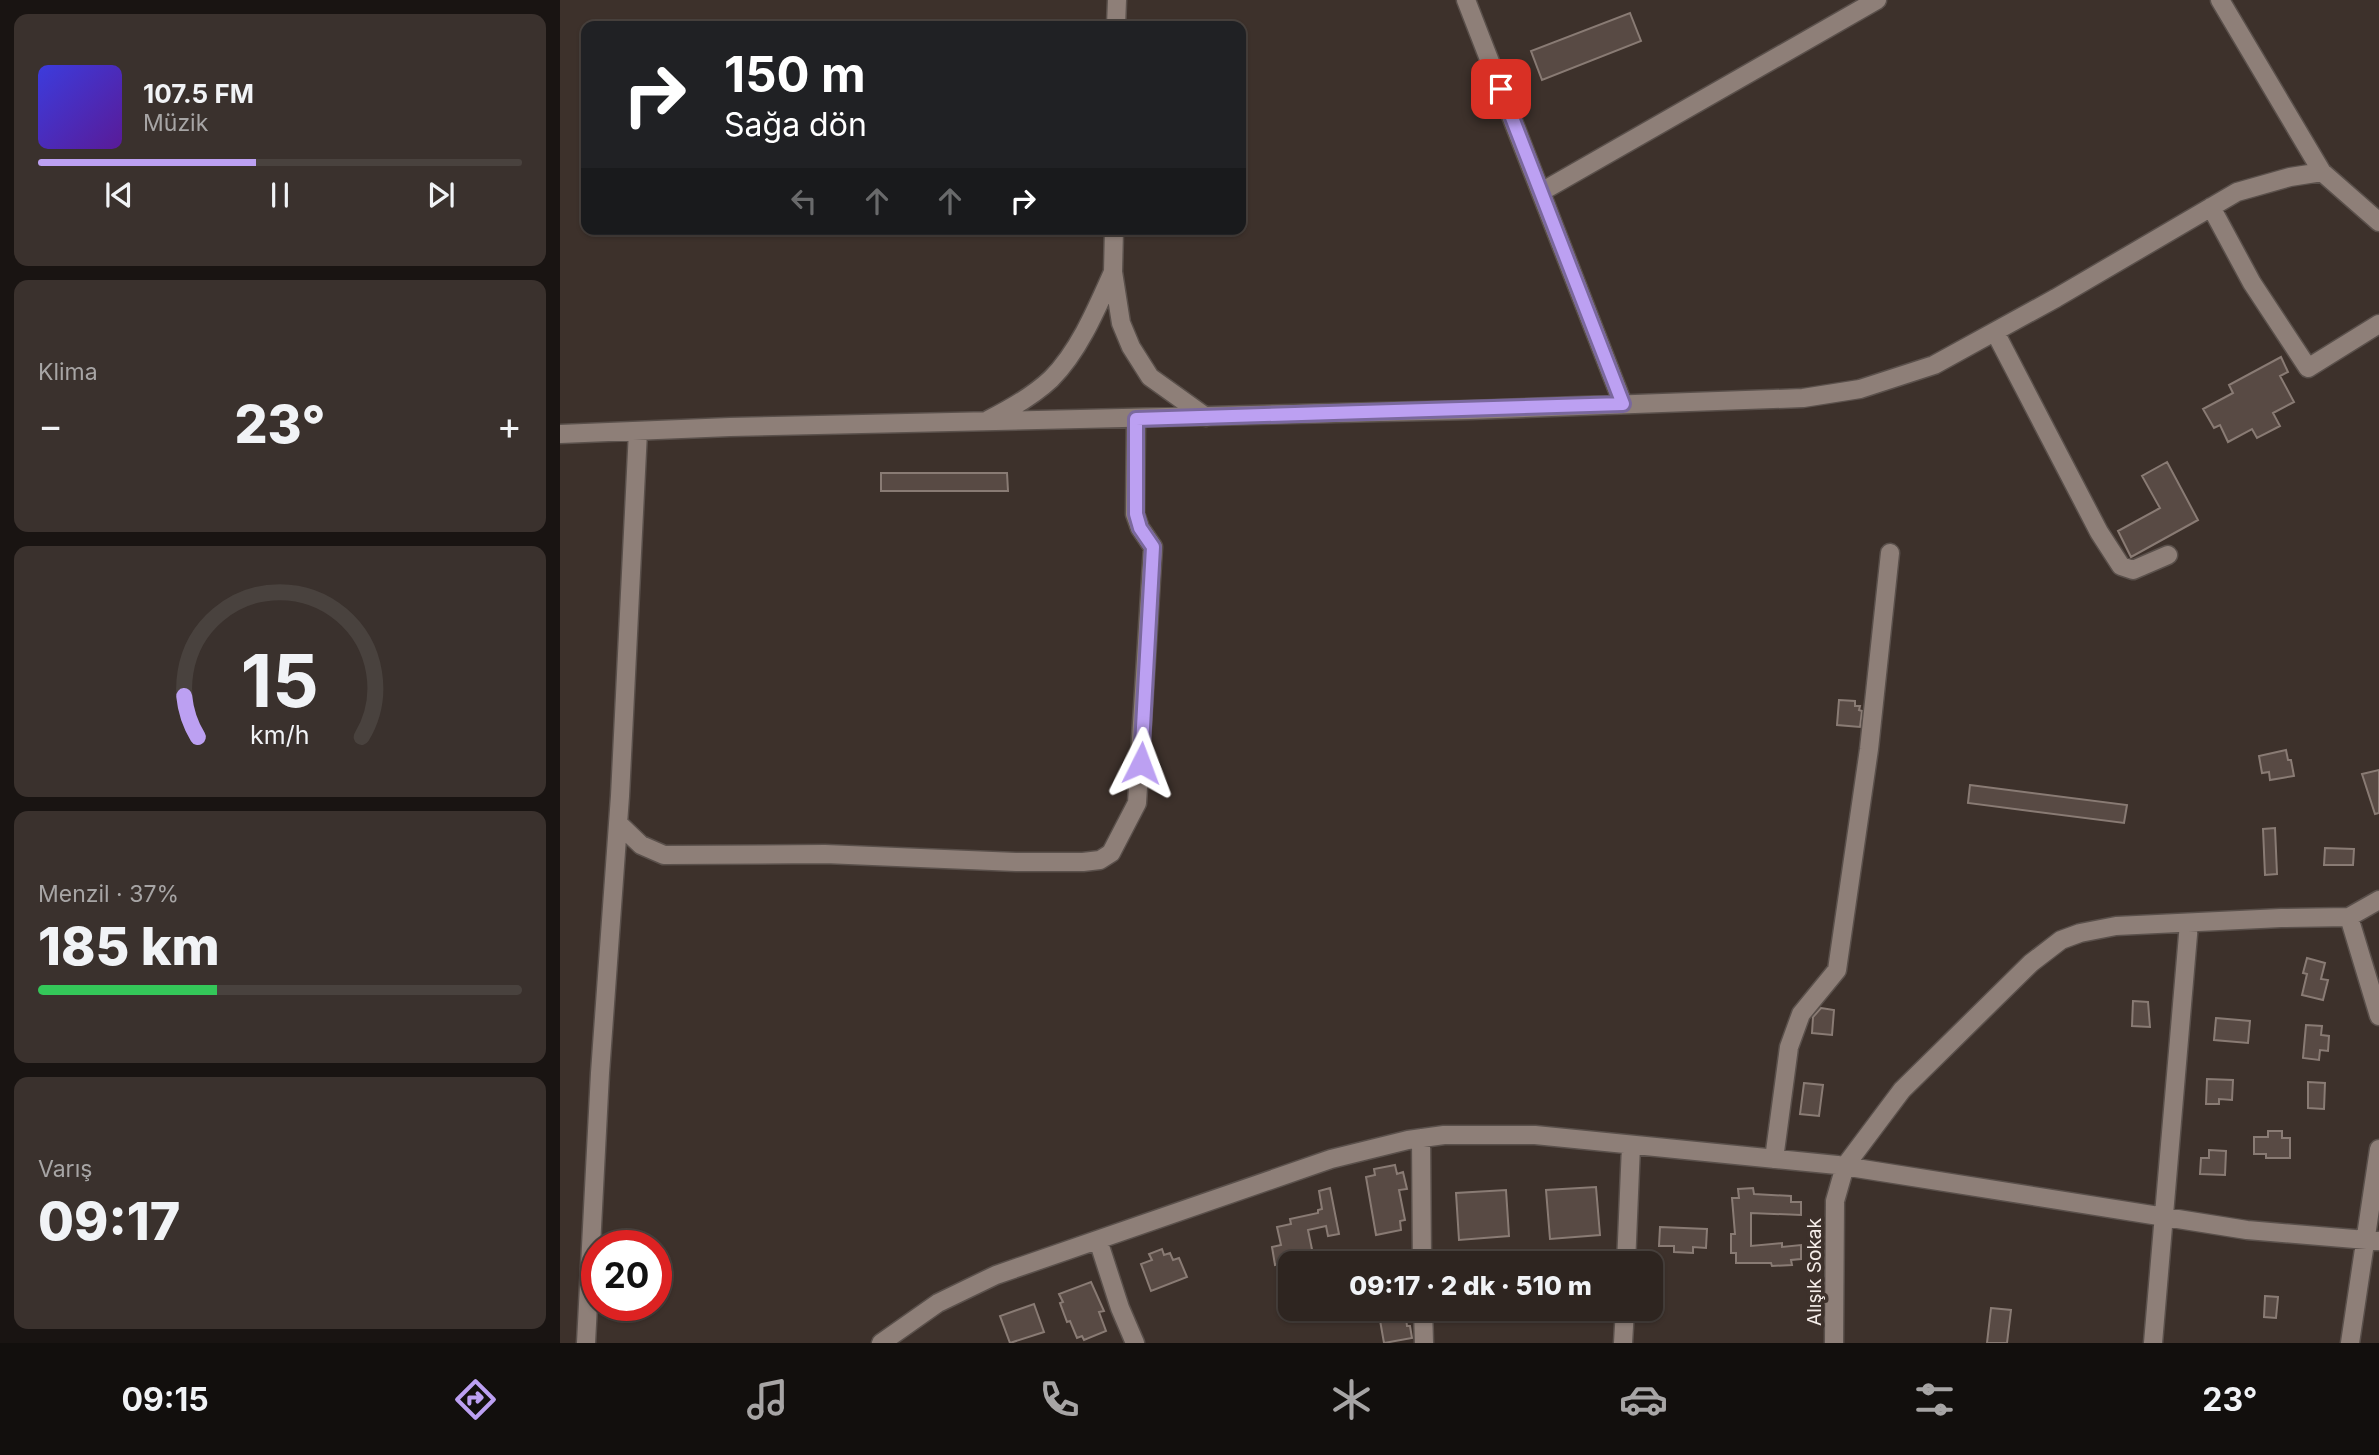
<!DOCTYPE html>
<html lang="tr">
<meta charset="utf-8">
<style>
body{margin:0;font-family:Inter,sans-serif;background:#3a312d;color:#f1f3f6;height:100vh;display:flex;flex-direction:column;font-size:26px;white-space:nowrap}
*{box-sizing:border-box;margin:0}
p{font-size:23px;color:#a7a5a5}
.icon{flex:none;width:38px;height:38px;fill:none;stroke:currentColor;stroke-width:2;stroke-linecap:round;stroke-linejoin:round}
.map{position:relative;flex:1;overflow:hidden}
.details{display:flex;flex-direction:column;gap:14px;padding:14px;background:#191412;width:560px}
.details>*{flex:none}
.top-card{position:absolute;left:21px;top:21px;width:665px;height:214px;border-radius:14px;box-shadow:0 2px 5px #0004,0 0 0 2px #49423e;background:#202124;color:#fff;overflow:hidden}
.speed{position:absolute;left:21px;top:1230px;display:flex;gap:14px;font-size:35px;font-weight:700;text-align:center}
.speed>*{display:grid;place-content:center;width:91px;height:91px;border-radius:50%;background:#2e2520;box-shadow:0 2px 5px #0004,0 0 0 2px #49423e;line-height:1}
.speed .limit{border:10px solid #d22;background:#fff;color:#111}
.pin{position:absolute;display:grid;place-items:center;width:60px;height:60px;color:#fff;margin:-30px;border-radius:14px;box-shadow:0 4px 10px #0006}
.me{position:absolute;width:77px;margin:-38px;rotate:3deg;stroke-linejoin:round;filter:drop-shadow(0 0 5px #0008)}
.turn{display:flex;align-items:center;gap:24px;height:147px;padding:0 28px;font-size:32px}
.turn .icon{width:91px;height:91px;stroke-width:2.5}
.turn b{display:block;font-size:49px;line-height:60px}
.lanes{display:flex;align-items:center;height:66px;padding:0 28px;background:#0003;justify-content:center;gap:35px;direction:ltr}
.lanes .off{opacity:.35}
.big{font-size:52px;font-weight:800;line-height:1.1}
.details .tile{flex:1;display:flex;flex-direction:column;justify-content:center;gap:10px;min-width:0;padding:0 24px;border-radius:14px;background:#3a312d}
.details .dial{align-items:center;gap:0}
.dial svg{height:182px;overflow:visible;fill:none;stroke:#49423e;stroke-width:7;stroke-linecap:round;text-anchor:middle}
.dial text{fill:#f1f3f6;stroke:none}
.song{display:flex;align-items:center;gap:21px}
.cover{width:84px;height:84px;border-radius:10px;background:linear-gradient(135deg,hsl(240 70% 55%),hsl(270 70% 35%))}
.played{height:7px;border-radius:4px;background:linear-gradient(90deg,#bca0f2 45%,#49423e 45%)}
.keys{display:flex;justify-content:space-around;direction:ltr}
.heat{display:flex;justify-content:space-between;align-items:center;font-size:38px;direction:ltr}
.charge{height:10px;border-radius:5px;background:linear-gradient(90deg,#34c759 37%,#49423e 0)}
.trip{position:absolute;left:718px;top:1251px;width:385px;height:70px;border-radius:14px;background:#2e2520;box-shadow:0 2px 5px #0004,0 0 0 2px #49423e;font-weight:800;line-height:70px;text-align:center}
.menu{display:flex;height:112px;justify-content:space-around;align-items:center;background:#120f0d;color:#a7a5a5}
.menu .icon{width:49px;height:49px}
.menu .on{color:#bca0f2}
.menu b{font-size:32px;color:#f1f3f6}
main{display:flex;flex:1;min-height:0}
.map>svg:first-child{display:block}
</style>
<main>
<section class="details">
<div class="tile">
<div class="song"><i class="cover"></i><div><b>107.5 FM</b><p>Müzik</p></div></div>
<div class="played"></div>
<div class="keys"><svg class="icon" aria-label="previous" viewBox="0 0 24 24"><path d="M18 5L8 12l10 7zM5 5v14"/></svg><svg class="icon" aria-label="pause" viewBox="0 0 24 24"><path d="M8 5v14M16 5v14"/></svg><svg class="icon" aria-label="next" viewBox="0 0 24 24"><path d="M6 5l10 7-10 7zM19 5v14"/></svg></div>
</div>
<div class="tile"><p>Klima</p>
<div class="heat"><a>−</a><b class="big">23°</b><a>+</a></div>
</div>
<div class="tile dial"><svg viewBox="0 0 100 80">
<path d="M14 69A42 42 0 1 1 86 69"/>
<path d="M14 69A42 42 0 0 1 8 51" stroke="#bca0f2"/>
<text x="50" y="56" font-size="32" font-weight="700">15</text>
<text x="50" y="72" font-size="11">km/h</text>
</svg></div>
<div class="tile"><p>Menzil · 37%</p><b class="big">185 km</b><div class="charge"></div></div>
<div class="tile"><p>Varış</p><b class="big">09:17</b></div>
</section>
<div class="map">
<svg width="1819" height="1343" viewBox="0 0 1819 1343">
<rect width="100%" height="100%" fill="#3d312b"/>
<path fill="#584a44" stroke="#897b74" stroke-width="2" d="M1070,13l11,28 -99,39 -11,-29z
M1721,357l7,15 -8,4 14,26 -21,11 7,13 -23,12 -5,-9 -24,13 -8,-17 -6,3 -11,-19 30,-16 -4,-8z
M1607,462l31,58 -67,37 -13,-26 42,-23 -18,-32z
M321,473h126l1,18h-127z
M1279,700l16,1v5h5l-1,4 3,1 -2,16 -23,-2z
M1726,750l2,10h3l3,16 -24,4 -1,-8 -7,1 -3,-17z
M1819,770v43l-4,1 -13,-40z
M1410,785l157,20 -3,18 -156,-20z
M1715,828l2,46 -12,1 -2,-46z
M1765,848l29,1 -1,16h-29z
M1747,958l18,5 -4,16 7,1 -5,20 -21,-5 5,-21 -4,-1z
M1573,1001l15,1 2,25 -18,-1z
M1261,1008l13,2 -2,25 -20,-2 1,-16z
M1656,1018l34,3 -2,22 -34,-3z
M1746,1025l16,1 -1,9 8,1 -1,15 -8,-1 -1,10 -16,-2z
M1647,1079l26,1 -1,20 -13,-1v5h-13z
M1748,1082l17,1 -1,26 -16,-1z
M1244,1083l19,2 -4,31 -19,-2z
M1708,1131h14v7h8v20h-24v-4h-12v-17h14z
M1649,1150l17,1 -1,24 -25,-1 1,-16h8z
M835,1165l2,9 6,-2 4,17 -8,1 6,30 -5,1 1,9 -25,5 -10,-58 9,-2 -1,-6z
M1036,1187l4,48 -50,4 -4,-49z
M770,1188l9,46 -11,2 -2,-10 -18,4 7,34 -28,-2 -12,3 -3,-18 9,-2 -4,-18 14,-3 -1,-5 28,-6v-3l4,-1 -3,-18z
M1193,1188l1,6 37,2v6h10v13l-50,-2v33l31,-3v4l19,-2v14l-10,1 1,5 -20,1 -1,-3h-35v-10h-5v-19h4l-3,-36h7l-1,-9z
M946,1190l3,46 -50,4 -3,-47z
M1100,1227l47,2 -1,19 -13,-1v6l-19,-1v-6h-15z
M602,1249l2,6 6,-2 3,7 6,-2 8,19 -36,14 -10,-27 11,-4 -3,-6z
M531,1282l13,29 -5,1 7,19 -22,9 -2,-4 -5,2 -7,-17 -3,1 -7,-19 3,-1 -4,-8z
M1705,1296l13,1 -2,21 -12,-1z
M474,1304l10,28 -34,11 -10,-27z
M1431,1308l20,2 -4,33h-20z
M818,1309h27l2,17h3l2,12 -28,5z
M994,1309h44l-1,12 -43,-1z"/>
<g fill="none" stroke-linecap="round" stroke-linejoin="round">
<defs>
<path id="minor" d="M906,0l157,404
M1660,0l102,172
M556,26l1,-26
M981,192l336,-192
M1651,207l41,76 56,85 71,-44
M554,229l-1,43 8,51 10,24 19,30 56,40
M1435,332l104,200 22,34 12,4 35,-15
M428,420c22,-11 45,-24 63,-41 28,-28 46,-71 62,-107
M0,434l170,-7 740,-17 333,-12 57,-9 74,-24 122,-67 181,-106 53,-15 32,-5 57,50
M58,823l23,22 23,10 161,-1 191,8h67l17,-2 11,-7 26,-50 16,-256 -13,-19 -5,-14 1,-95
M1789,917l30,99
M861,1138l1,126
M1214,1159l15,-112 12,-33 36,-44 32,-221 21,-196
M538,1240l22,68 15,35
M1066,1264l5,-118
M863,1309l1,34
M26,1343l14,-270 20,-277 18,-365
M321,1343l57,-40 58,-28 335,-116 77,-19 36,-5h91l302,30 410,65 132,11
M1063,1343l2,-34
M1274,1343l1,-142 10,-35 57,-76 129,-127 30,-23 19,-7 36,-7 165,-8 68,-1 30,-17
M1593,1343l36,-420
M1790,1343l29,-194"/>
</defs>
<use href="#minor" stroke="#5a504b" stroke-width="21"/>
<use href="#minor" stroke="#8e7f78" stroke-width="18"/>
</g>
<g fill="none" stroke-linecap="round" stroke-linejoin="round">
<defs>
<path id="route" d="M581,763l12,-216 -13,-19 -4,-14v-95l487,-15 -122,-315"/>
</defs>
<use href="#route" stroke="#7a689d" stroke-width="18"/>
<use href="#route" stroke="#bca0f2" stroke-width="12"/>
</g>
<g text-anchor="middle" dominant-baseline="central" stroke-width="7" stroke-linejoin="round" paint-order="stroke">
<g font-size="19" fill="#f5ede9" stroke="#3d312b">
<text transform="translate(1254 1272) rotate(-90)">Alışık Sokak</text>
</g>
</g>
</svg>
<div class="speed"><div class="limit">20</div></div>
<div class="pin" style="left:941px;top:89px;background:#d93025"><svg class="icon" aria-label="arrive" viewBox="0 0 24 24"><path d="M6 21V4h12l-3 4 3 4H6"/></svg></div>
<svg class="me" style="left:581px;top:763px" viewBox="-20 -20 40 40"><path d="M0-17L14 15 0 8-14 15z" fill="#bca0f2" stroke="#fff" stroke-width="4"/></svg>
<div class="trip">09:17 · 2 dk · 510 m</div>
<div class="top-card">
<div class="turn"><svg class="icon" aria-label="right" viewBox="0 0 24 24"><path d="M7 20v-9h11M14 6l5 5-5 5"/></svg><div><b>150 m</b>Sağa dön</div></div>
<div class="lanes"><svg class="icon off" aria-label="left" viewBox="0 0 24 24"><path d="M17 20v-9H6M10 6l-5 5 5 5"/></svg><svg class="icon off" aria-label="ahead" viewBox="0 0 24 24"><path d="M12 20V5M6 11l6-6 6 6"/></svg><svg class="icon off" aria-label="ahead" viewBox="0 0 24 24"><path d="M12 20V5M6 11l6-6 6 6"/></svg><svg class="icon" aria-label="right" viewBox="0 0 24 24"><path d="M7 20v-9h11M14 6l5 5-5 5"/></svg></div>
</div>
</div>
</main>
<nav class="menu">
<b>09:15</b>
<svg class="icon on" aria-label="directions" viewBox="0 0 24 24"><path d="M12 3l9 9-9 9-9-9zM9 14v-3h6M13 9l2 2-2 2"/></svg>
<svg class="icon" aria-label="music" viewBox="0 0 24 24"><path d="M9 18V5l10-2v13"/><circle cx="6" cy="18" r="3"/><circle cx="16" cy="16" r="3"/></svg>
<svg class="icon" aria-label="phone" viewBox="0 0 24 24"><path d="M5 4h4l2 5-3 2q2 4 5 5l2-3 5 2v4C11 20 4 13 5 4z"/></svg>
<svg class="icon" aria-label="climate" viewBox="0 0 24 24"><path d="M12 3v18M4 7l16 10M4 17L20 7"/></svg>
<svg class="icon" aria-label="car" viewBox="0 0 24 24"><path d="M5 17H2v-5l4-1 3-4h7l3 4 3 1v5h-3M9 17h6M6 11h13"/><circle cx="7" cy="17" r="2"/><circle cx="17" cy="17" r="2"/></svg>
<svg class="icon" aria-label="filters" viewBox="0 0 24 24"><path d="M4 7h16M4 17h16"/><circle cx="9" cy="7" r="2"/><circle cx="15" cy="17" r="2"/></svg>
<b>23°</b>
</nav>
